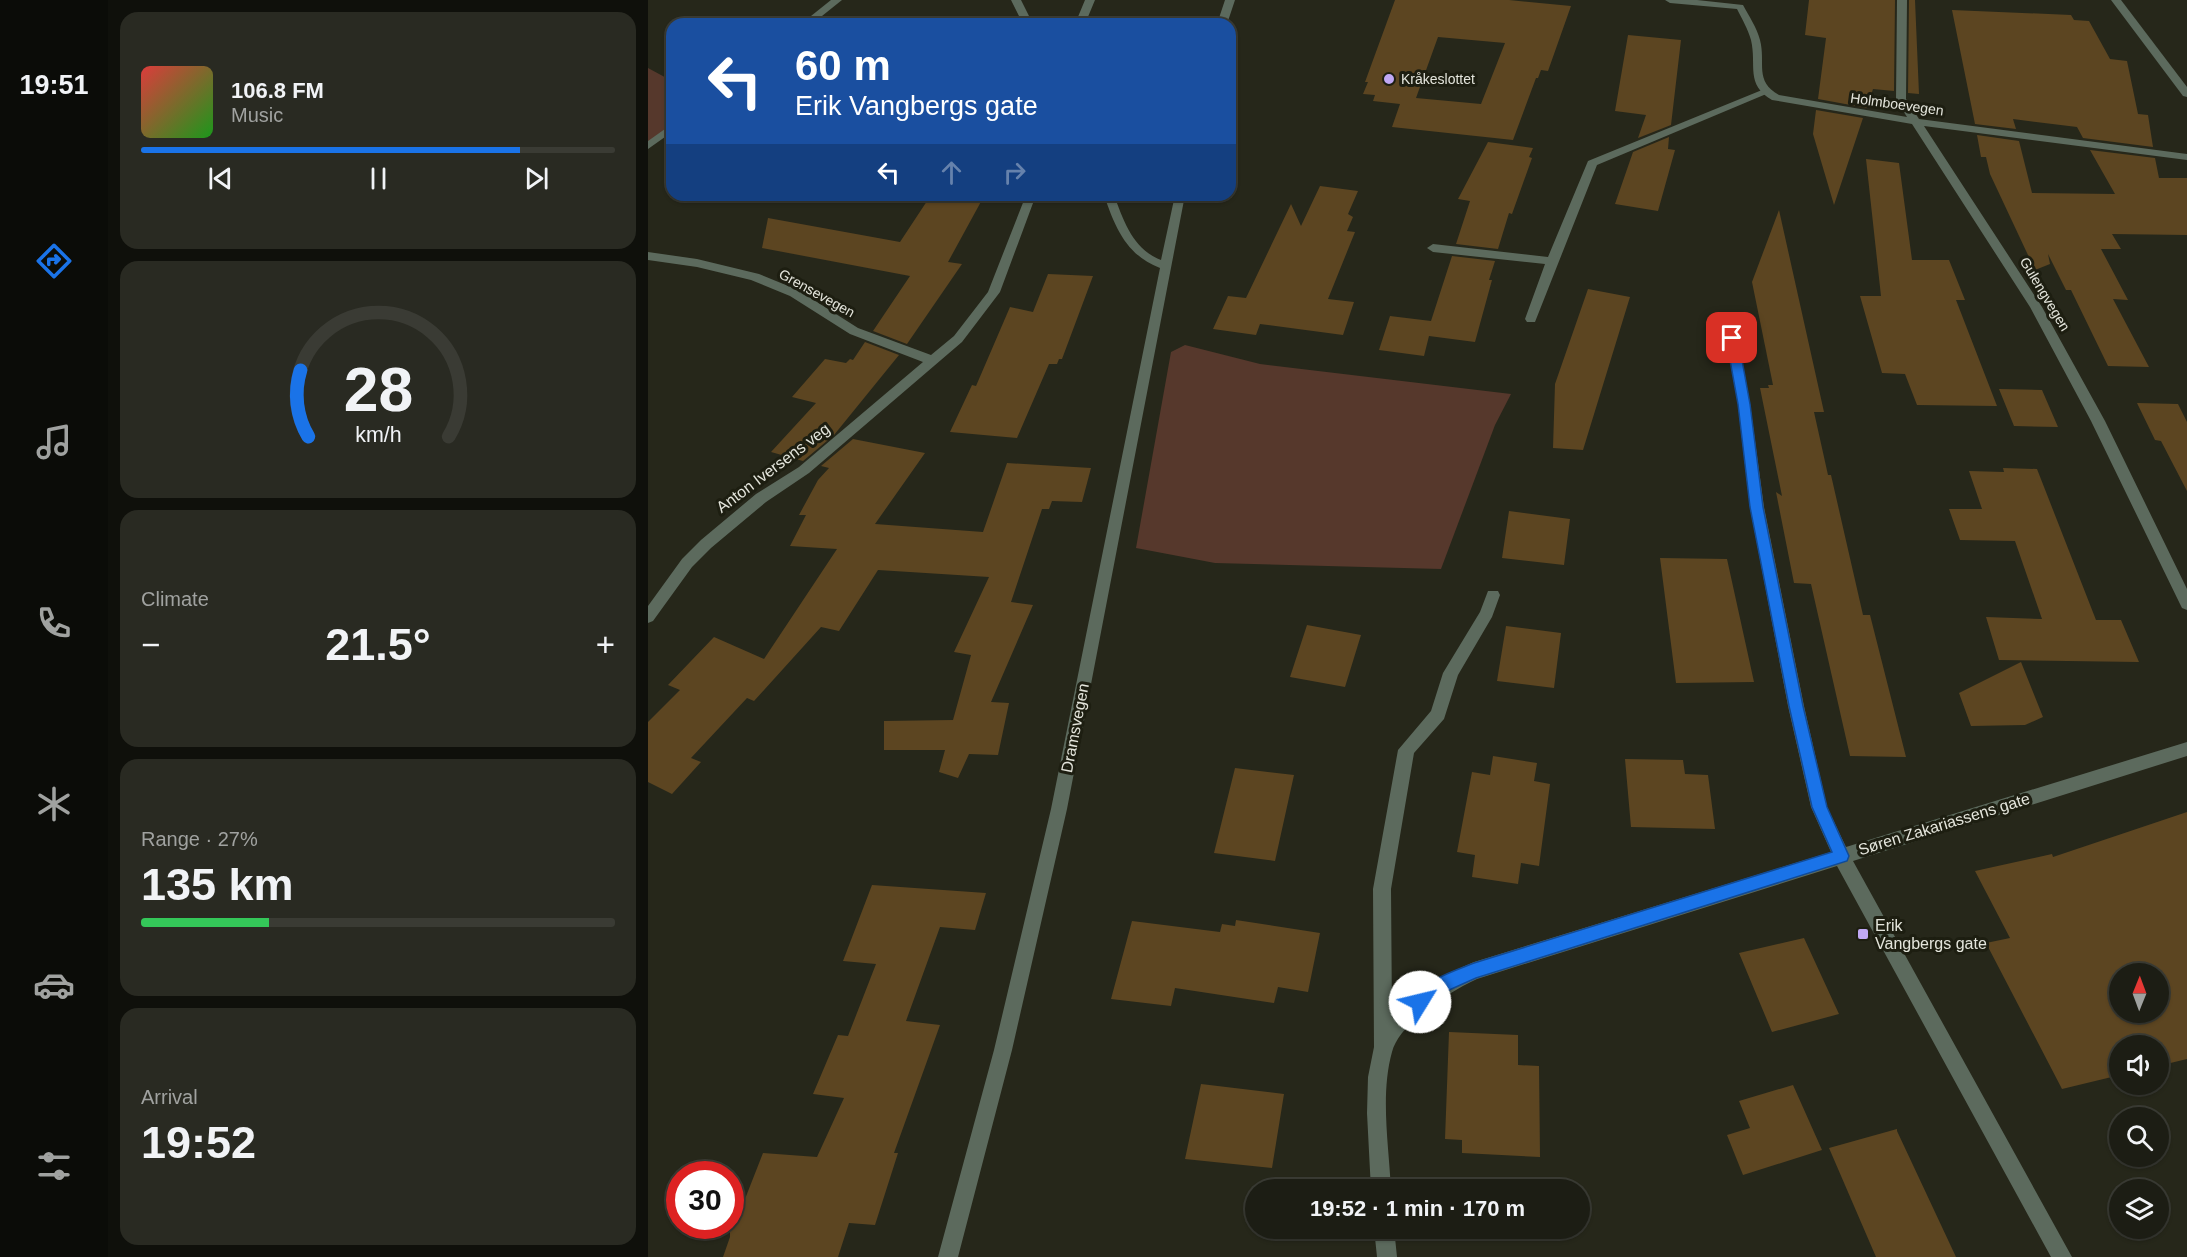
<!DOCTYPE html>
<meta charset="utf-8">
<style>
body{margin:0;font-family:Arial,sans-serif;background:#292a22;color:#f1f3f6;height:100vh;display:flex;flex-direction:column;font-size:22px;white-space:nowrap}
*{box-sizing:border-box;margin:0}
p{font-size:20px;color:#a0a2a0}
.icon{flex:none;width:33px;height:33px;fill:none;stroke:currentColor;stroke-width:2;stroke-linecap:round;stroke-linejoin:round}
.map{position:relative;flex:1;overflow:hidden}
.side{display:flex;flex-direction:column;gap:12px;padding:12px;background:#0f100b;width:540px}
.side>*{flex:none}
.hud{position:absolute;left:18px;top:18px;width:570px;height:183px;border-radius:18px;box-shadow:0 2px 4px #0004,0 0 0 2px #3a3b34;background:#1a4fa0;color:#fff;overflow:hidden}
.needle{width:39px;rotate:1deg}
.controls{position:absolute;left:1461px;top:963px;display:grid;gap:12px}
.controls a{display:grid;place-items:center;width:60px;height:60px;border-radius:50%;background:#1c1d14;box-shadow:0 2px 4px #0004,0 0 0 2px #3a3b34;font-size:30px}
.speed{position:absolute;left:18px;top:1161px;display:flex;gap:12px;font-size:30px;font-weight:700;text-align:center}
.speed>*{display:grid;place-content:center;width:78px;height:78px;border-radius:50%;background:#1c1d14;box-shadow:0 2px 4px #0004,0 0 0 2px #3a3b34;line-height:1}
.speed .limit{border:9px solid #d22;background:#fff;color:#111}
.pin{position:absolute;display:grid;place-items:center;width:51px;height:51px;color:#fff;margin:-26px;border-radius:12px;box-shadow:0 3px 9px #0006}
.me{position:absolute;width:66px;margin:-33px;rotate:54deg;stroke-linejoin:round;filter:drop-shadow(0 0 4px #0008)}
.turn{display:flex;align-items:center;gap:21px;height:126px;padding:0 30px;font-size:27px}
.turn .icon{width:78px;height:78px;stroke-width:2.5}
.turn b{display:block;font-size:42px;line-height:51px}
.lanes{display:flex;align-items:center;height:57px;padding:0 30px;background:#0003;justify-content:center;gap:30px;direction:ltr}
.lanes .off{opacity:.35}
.big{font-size:45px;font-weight:700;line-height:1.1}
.side .card{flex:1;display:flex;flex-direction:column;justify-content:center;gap:9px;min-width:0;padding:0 21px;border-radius:18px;background:#292a22}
.side .dial{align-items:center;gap:0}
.dial svg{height:156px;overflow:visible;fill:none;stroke:#3a3b34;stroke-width:7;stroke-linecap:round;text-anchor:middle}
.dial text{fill:#f1f3f6;stroke:none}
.song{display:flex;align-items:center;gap:18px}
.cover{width:72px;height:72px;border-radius:9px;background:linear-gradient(135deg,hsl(0 70% 55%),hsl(120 70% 35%))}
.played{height:6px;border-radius:3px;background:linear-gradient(90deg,#1a73e8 80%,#3a3b34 80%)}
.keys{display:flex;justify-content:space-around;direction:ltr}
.heat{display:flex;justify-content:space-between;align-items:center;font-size:33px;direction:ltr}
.charge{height:9px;border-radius:4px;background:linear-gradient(90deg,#34c759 27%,#3a3b34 0)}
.trip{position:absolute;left:597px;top:1179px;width:345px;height:60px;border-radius:30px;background:#1c1d14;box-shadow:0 2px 4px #0004,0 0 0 2px #3a3b34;font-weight:700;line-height:60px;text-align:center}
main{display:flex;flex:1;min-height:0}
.dock{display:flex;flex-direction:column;width:108px;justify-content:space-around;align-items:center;background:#0b0c08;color:#a0a2a0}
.dock .icon{width:42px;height:42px}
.dock .active{color:#1a73e8}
.dock b{font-size:27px;color:#f1f3f6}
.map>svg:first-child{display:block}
</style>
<main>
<nav class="dock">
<b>19:51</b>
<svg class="icon active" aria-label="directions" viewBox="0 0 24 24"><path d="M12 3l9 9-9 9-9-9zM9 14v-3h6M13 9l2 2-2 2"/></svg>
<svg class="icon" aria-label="music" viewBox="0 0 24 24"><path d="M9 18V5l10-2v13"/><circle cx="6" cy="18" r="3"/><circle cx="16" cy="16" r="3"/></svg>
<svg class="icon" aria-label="phone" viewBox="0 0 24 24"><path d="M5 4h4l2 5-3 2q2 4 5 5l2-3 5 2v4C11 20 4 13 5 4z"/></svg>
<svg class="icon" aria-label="climate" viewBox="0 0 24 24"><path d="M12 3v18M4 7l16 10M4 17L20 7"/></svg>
<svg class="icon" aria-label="car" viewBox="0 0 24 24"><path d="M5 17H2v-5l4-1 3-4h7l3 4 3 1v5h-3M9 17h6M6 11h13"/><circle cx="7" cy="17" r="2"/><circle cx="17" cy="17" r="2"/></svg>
<svg class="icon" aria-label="filters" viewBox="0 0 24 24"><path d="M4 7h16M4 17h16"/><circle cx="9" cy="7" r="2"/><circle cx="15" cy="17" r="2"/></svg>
</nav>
<section class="side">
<div class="card">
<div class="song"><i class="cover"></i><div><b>106.8 FM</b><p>Music</p></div></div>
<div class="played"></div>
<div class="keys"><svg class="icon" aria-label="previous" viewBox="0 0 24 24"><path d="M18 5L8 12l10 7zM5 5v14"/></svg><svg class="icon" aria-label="pause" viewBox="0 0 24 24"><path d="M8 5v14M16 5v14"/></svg><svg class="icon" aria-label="next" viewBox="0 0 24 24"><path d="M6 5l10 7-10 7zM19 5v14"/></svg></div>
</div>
<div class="card dial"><svg viewBox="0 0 100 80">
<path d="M14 69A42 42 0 1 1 86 69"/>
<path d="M14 69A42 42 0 0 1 10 35" stroke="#1a73e8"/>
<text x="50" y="56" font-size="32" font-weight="700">28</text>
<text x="50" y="72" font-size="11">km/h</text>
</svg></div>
<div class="card"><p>Climate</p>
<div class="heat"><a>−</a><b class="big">21.5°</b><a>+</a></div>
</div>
<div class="card"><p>Range · 27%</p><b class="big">135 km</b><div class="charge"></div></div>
<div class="card"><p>Arrival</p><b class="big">19:52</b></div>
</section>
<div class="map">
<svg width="1539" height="1257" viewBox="0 0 1539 1257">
<rect width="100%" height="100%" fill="#26271a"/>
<path fill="#56382c" d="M0,68l24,13v45l-24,22z
M537,345l75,19 251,30 -16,31 -54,144 -226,-6 -79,-15 35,-196z"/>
<path fill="#5c4521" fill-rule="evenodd" d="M747,0h114l62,6 -23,65 -7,-1 -3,8h-2l-23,62 -121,-13 8,-23 -27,-3 2,-6 -12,-1 5,-12h-3zM790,37l67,6 -24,61 -65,-6z
M1161,0h86l-1,91 -21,-2 -6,19 -49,-9 8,-61 -21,-3z
M1261,0h6l4,94 -11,-1z
M1304,10l119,5 3,5 15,1 21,38 17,2 11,53 10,1 5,32 -70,-9 -6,-11 -64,-8 3,10 -41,-5z
M980,35l53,5 -10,85 -33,13 8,-23 -31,-4z
M1168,110l47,8 -29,87 -21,-71z
M1329,135l42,6 13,52 83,1 -25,-44 65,8 4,20h28v57l-75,-1 9,15h-20l27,51 -15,-1 36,68 -41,-1 -37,-76h-5l-18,-36 2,10 -15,6 -45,-96 -4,-17h-5z
M1021,137l-1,12 7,1 -17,61 -43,-7 18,-52z
M840,142l45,6 -4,9 3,1 -20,56 -3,-1 -11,36 -42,-5 14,-43 -12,-2z
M1218,159l33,4 13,97h37l16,40h-9l41,106 -80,-1 -12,-31 -23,-1 -22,-77h21z
M672,186l38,5 -10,23 5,3 -6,14 8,1 -27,67 26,3 -11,33 -83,-11 -4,11 -43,-6 15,-33 18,2 45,-94 10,22z
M283,195l52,3 -35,64 14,2 -55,80 -34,-13 37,-55 -148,-28 6,-30 132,24z
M1131,210l45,202h-10l14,63h3l32,140h7l36,142 -56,-1 -39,-172 -17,-1 -18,-91 6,4 -22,-108h9l-1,-3h5l-21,-103z
M804,256l43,5 -6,19h3l-17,62 -46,-6 -5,20 -45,-6 11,-34 41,5z
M400,274l45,2 -31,83h-3l-2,5h-8l-32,74 -67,-6 22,-47 4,1 34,-79 23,5z
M940,289l42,8 -47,153 -30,-2 2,-64z
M217,342l34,13 -65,80 -31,26 -32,-9 45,-49 -24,-6 33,-38 21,4 4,-4 3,1z
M1351,389l43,1 16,37 -44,-1z
M1489,403l41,1 9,18v69l-26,-50 -6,-1z
M205,439l72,14 -50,71 108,8 24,-69 84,5 -9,34 -30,-1 -3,8h-7l-31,93 22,3 -42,97 18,1 -11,52 -29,-1 -11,24 -19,-6 6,-22h-61v-29l69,-1 18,-65 -17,-3 35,-75 -111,-7 -39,61 -18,-4 -67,74 -7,-3 -56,60 10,4 -29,32 -24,-12v-60l32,-32 -12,-5 46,-48 50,22 73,-110 -47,-3 16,-31h-7l19,-35 11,-12 -8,-2z
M1355,468l34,1 59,151h25l18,42 -140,-2 -13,-43 56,2 -27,-78 -55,-1 -11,-31h33l-13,-38 35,1z
M861,511l61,8 -6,46 -62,-7z
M1012,558l67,1 27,123 -78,1z
M659,625l54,10 -16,52 -55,-10z
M858,626l55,7 -7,55 -57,-7z
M1373,662l22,55 -18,8 -54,1 -12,-33z
M845,756l44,7 -3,18 16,3 -11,82 -18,-3 -3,21 -46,-7 3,-22 -18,-3 15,-80 18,3z
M977,759l58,1 2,14 23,1 7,54 -84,-2z
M587,768l59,7 -19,86 -61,-8z
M1539,812v247l-29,7v-20h-38v29l-58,14 -76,-146 24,-5 -35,-67 77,-17 1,3zM1472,974h38v38h-38z
M224,885l114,8 -11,37 -35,-3 -34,94 34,4 -46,128h4l-23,72 -26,-2 -11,34h-115l7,-20v-40l15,2 18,-46 54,4 27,-59 -31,-4 25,-59 10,1 28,-72 -33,-3z
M588,920l84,13 -12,59 -30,-5 -4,16 -99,-15 -4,18 -60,-7 21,-78 88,11 2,-8 13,2z
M1156,938l35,76 -67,18 -33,-79z
M801,1032l69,3v30l21,1 1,91 -78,-4v-13l-17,-1z
M553,1084l83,10 -12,74 -87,-9z
M1145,1085l29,65 -79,25 -16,-40 23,-7 -11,-27z
M1249,1129v2l59,126h-80l-47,-109z"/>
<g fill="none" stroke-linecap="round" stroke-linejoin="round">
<path fill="#5c6a5d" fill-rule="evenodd" d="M1114,90l9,2 -174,73 -62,157h-8l-2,-3 20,-55 -112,-12 -6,-4 6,-4 115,13 40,-96z"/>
<path fill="#5c6a5d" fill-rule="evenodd" d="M183,0h11l-30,24h-11z
M363,0h10l12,24h-10z
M437,0h10l-10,24h-10z
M577,0h10l-8,24h-10z
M1017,0h32l46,5c6,11 14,23 17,35 6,23 -6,41 19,55l128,22 -11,-18 1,-99h10l-1,99 13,20 268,35v6l-263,-34 118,181 63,114 82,168v21l-5,-2 -2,-4 -89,-183 -61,-114 -118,-183 -140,-24c-27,-16 -15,-34 -21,-60 -3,-11 -9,-21 -14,-31l-67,-6z
M24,124v8l-24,17v-8z
M378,195h10l-36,97 -38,50 -153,131 -43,29 -55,46 -19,19 -39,54 -5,2v-17l34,-47 19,-19 55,-46 43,-27 124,-105 -73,-28 -60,-38 -39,-16 -54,-13 -49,-7v-8l49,7 62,15 39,16 60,38 73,27 23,-19 34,-44z
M456,195h10c10,27 19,54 47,65l14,-65h10l-118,614 -55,241 -54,207h-20l56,-207 57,-241 109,-541c-34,-13 -45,-41 -56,-73z
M1084,334l6,4 12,66 14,103 40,199 23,101 19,40 341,-105v14l-334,105 219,396h-21l-214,-391 -360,113c-28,13 -77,43 -85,73 -12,43 -3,94 -1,138h-20l-4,-77 1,-36 6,-30 -1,-158 25,-139 33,-39 12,-38 37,-61 8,-21h10l2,4 -8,22 -34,58 -14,44 -30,34 -23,136 1,129c21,-27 51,-43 82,-56l357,-110 -20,-45 -23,-101 -38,-199 -12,-103 -12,-66z
M726,1228h20l3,29h-20z"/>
<path fill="#5c6a5d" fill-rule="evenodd" d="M1463,0h10l66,87v10l-4,-1z"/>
</g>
<path fill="#1a73e8" stroke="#114b97" stroke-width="1.5" d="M1084,334l6,4 12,66 13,103 40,199 24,101 22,49 -2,5 -371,117 -29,13 -27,19 -6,-2 -2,-6c9,-21 42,-31 62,-39l358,-111 -20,-45 -23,-101 -39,-199 -12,-103 -12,-66z"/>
<g fill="#c0a8f4" stroke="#1d1e11" stroke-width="2">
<circle cx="741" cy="79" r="6"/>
<rect x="1209" y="928" width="12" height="12" rx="3"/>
</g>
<g text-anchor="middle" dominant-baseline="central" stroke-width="6" stroke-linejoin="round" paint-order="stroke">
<g font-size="14" fill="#e4e5dc" stroke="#1d1e11" text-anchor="start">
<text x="753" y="79">Kråkeslottet</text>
</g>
<g font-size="14" fill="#e4e5dc" stroke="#1d1e11">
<text transform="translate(1249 104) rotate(8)">Holmboevegen</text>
<text transform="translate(169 293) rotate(29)">Grensevegen</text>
<text transform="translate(1397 294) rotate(59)">Gulengvegen</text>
</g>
<g font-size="16" fill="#e4e5dc" stroke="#1d1e11">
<text transform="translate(125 468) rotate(-37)">Anton Iversens veg</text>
<text transform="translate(427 728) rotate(-79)">Dramsvegen</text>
<text transform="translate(1296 824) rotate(-17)">Søren Zakariassens gate</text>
</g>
<g font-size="16" fill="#e4e5dc" stroke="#1d1e11" text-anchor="start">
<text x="1227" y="925">Erik<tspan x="1227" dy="18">Vangbergs gate</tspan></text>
</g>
</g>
</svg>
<div class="controls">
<a><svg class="needle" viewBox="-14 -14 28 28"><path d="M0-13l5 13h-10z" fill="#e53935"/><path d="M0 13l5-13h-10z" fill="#a0a2a0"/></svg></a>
<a><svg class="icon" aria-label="sound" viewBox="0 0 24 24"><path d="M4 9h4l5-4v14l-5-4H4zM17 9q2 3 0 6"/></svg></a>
<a><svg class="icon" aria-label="search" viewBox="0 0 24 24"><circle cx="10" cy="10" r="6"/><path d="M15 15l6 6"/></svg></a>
<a><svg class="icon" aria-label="layers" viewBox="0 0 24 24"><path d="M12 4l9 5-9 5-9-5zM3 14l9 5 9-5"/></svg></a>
</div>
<div class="speed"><div class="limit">30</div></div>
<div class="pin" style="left:1084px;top:338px;background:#d93025"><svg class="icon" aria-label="arrive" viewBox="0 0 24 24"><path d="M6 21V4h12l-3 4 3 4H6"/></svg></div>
<svg class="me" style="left:772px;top:1002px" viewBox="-20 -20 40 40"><circle r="19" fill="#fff"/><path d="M0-13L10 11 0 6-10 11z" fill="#1a73e8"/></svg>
<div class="trip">19:52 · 1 min · 170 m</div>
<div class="hud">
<div class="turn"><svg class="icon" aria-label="left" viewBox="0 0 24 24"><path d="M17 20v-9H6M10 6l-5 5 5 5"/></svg><div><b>60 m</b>Erik Vangbergs gate</div></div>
<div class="lanes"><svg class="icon" aria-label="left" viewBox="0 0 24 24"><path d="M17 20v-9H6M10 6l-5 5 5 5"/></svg><svg class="icon off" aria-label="ahead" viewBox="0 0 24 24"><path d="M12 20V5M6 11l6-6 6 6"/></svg><svg class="icon off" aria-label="right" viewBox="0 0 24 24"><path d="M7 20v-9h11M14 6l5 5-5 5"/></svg></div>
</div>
</div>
</main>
